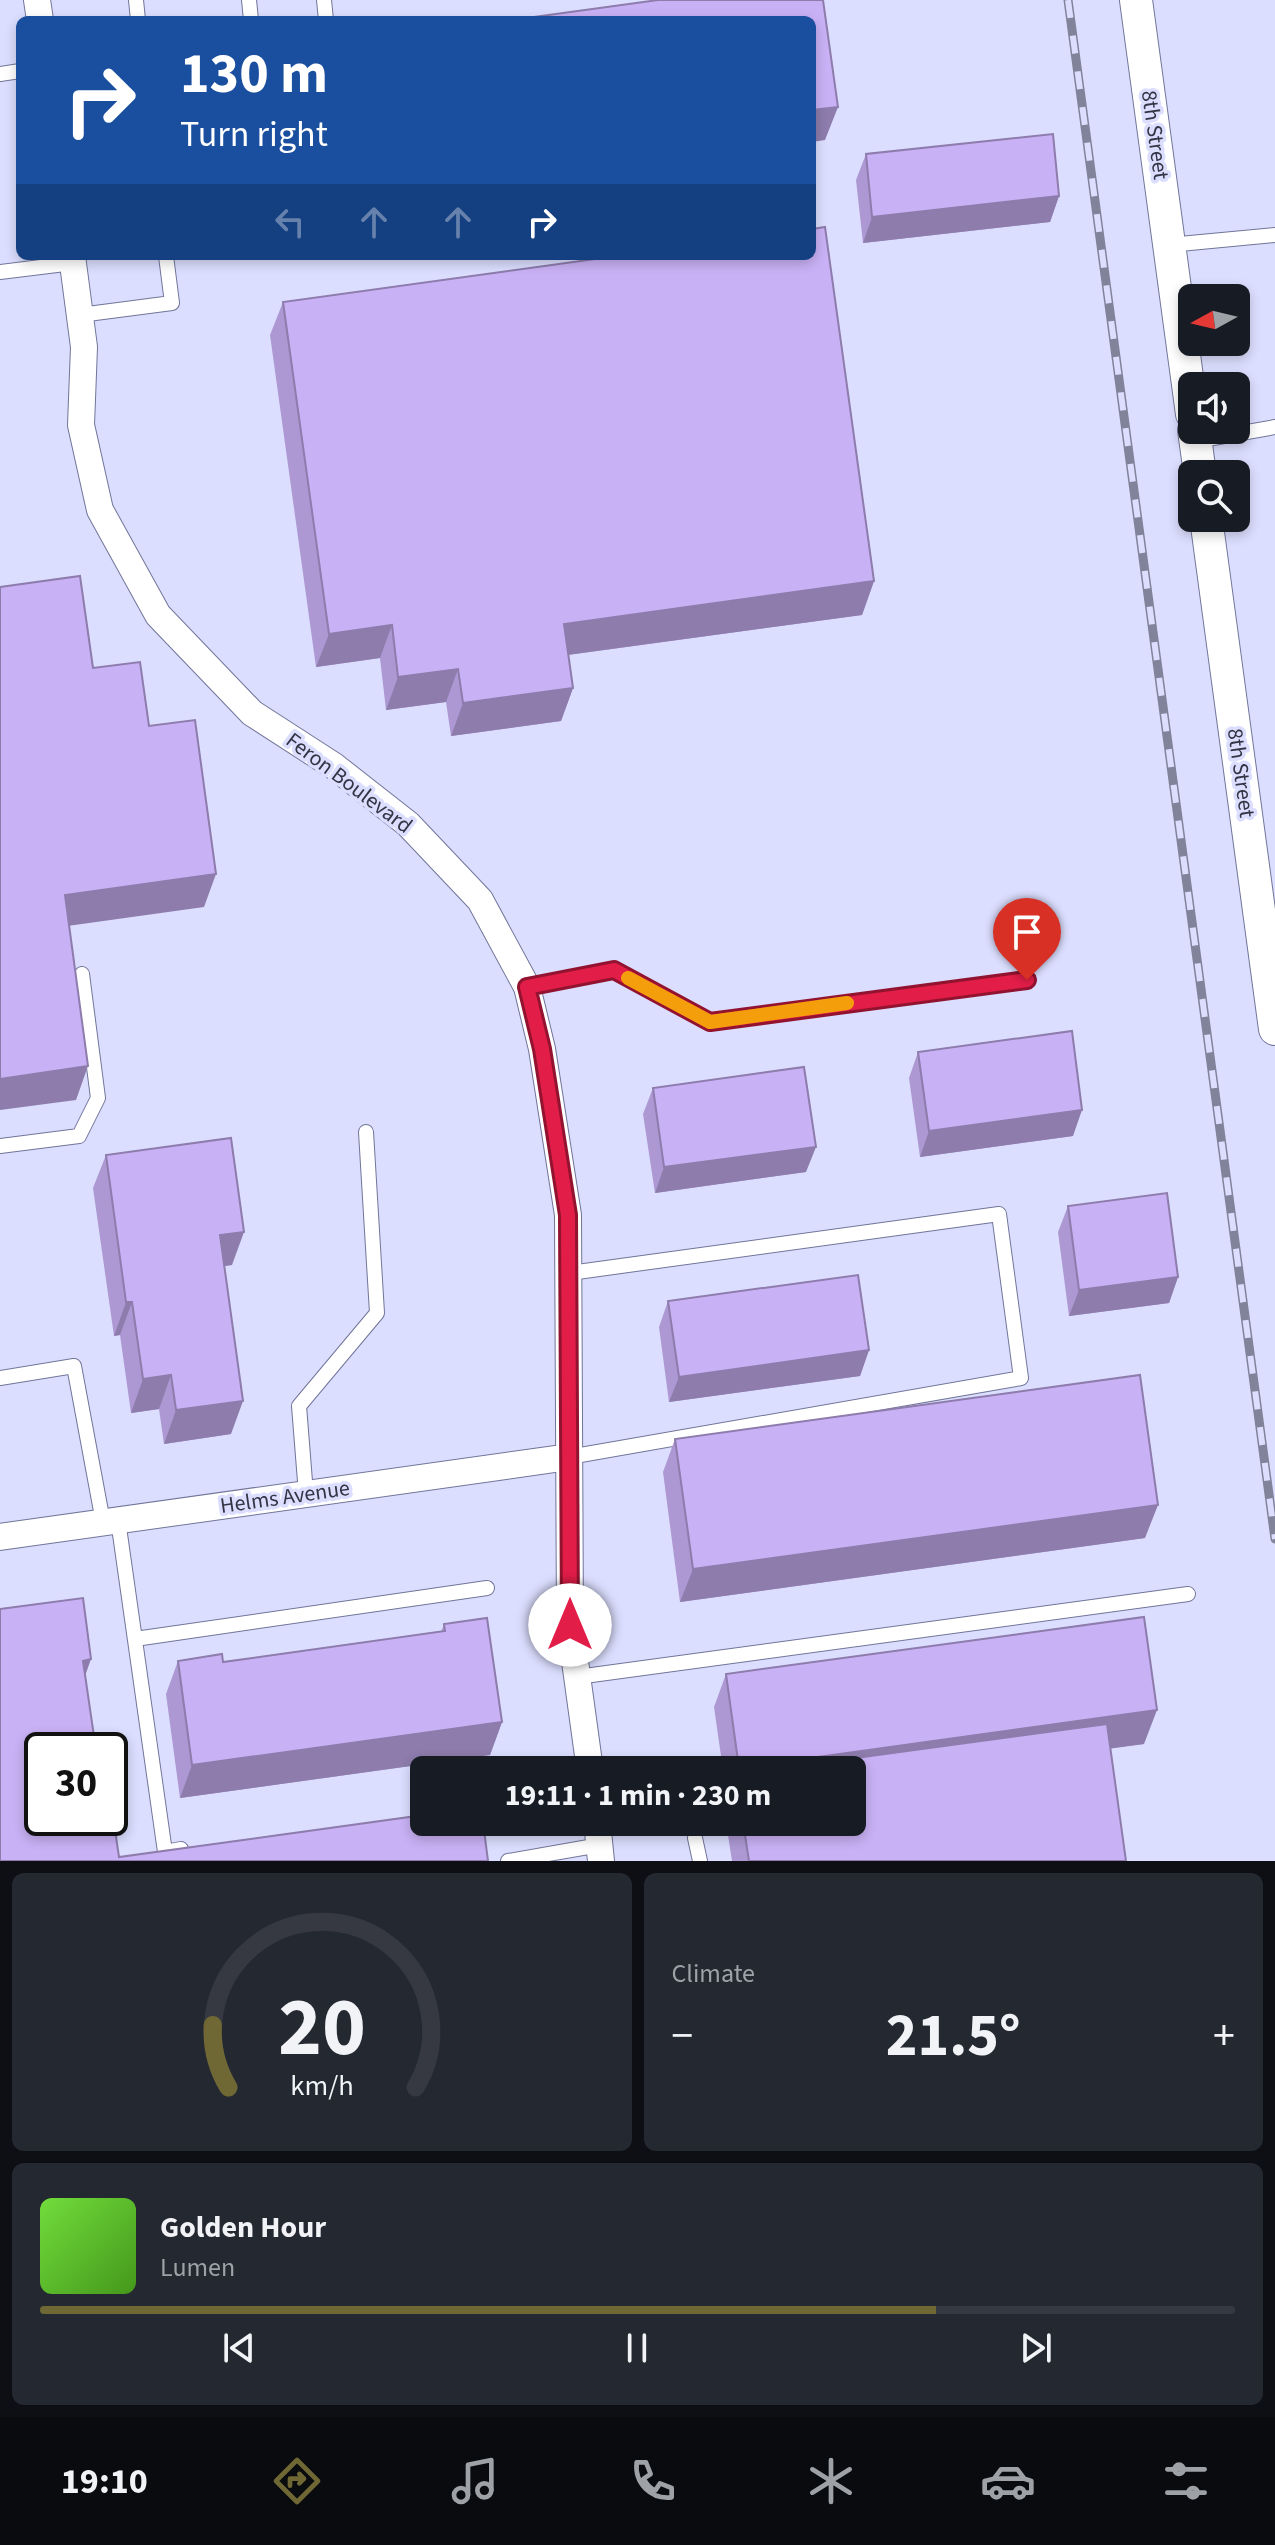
<!DOCTYPE html>
<meta charset="utf-8">
<style>
body{margin:0;font-family:"Source Sans 3",sans-serif;background:#242831;color:#f1f3f6;height:100vh;display:flex;flex-direction:column;font-size:30px;white-space:nowrap}
*{box-sizing:border-box;margin:0}
p{font-size:26px;color:#9ea1a6}
.icon{flex:none;width:44px;height:44px;fill:none;stroke:currentColor;stroke-width:2;stroke-linecap:round;stroke-linejoin:round}
.map{position:relative;height:1861px;overflow:hidden}
.drawer{display:flex;flex-direction:column;gap:12px;padding:12px;background:#0d0f14;flex:1}
.drawer>*{flex:none}
.guide{position:absolute;left:16px;top:16px;width:800px;height:244px;border-radius:12px;box-shadow:0 4px 12px #0003;background:#1a4fa0;color:#fff;overflow:hidden}
.needle{width:52px;rotate:262deg}
.controls{position:absolute;left:1178px;top:284px;display:grid;gap:16px}
.controls a{display:grid;place-items:center;width:72px;height:72px;border-radius:12px;background:#171b24;box-shadow:0 4px 12px #0003;font-size:40px}
.speed{position:absolute;left:24px;top:1732px;display:flex;gap:16px;font-size:40px;font-weight:700;text-align:center}
.speed>*{display:grid;place-content:center;width:104px;height:104px;border-radius:50%;background:#171b24;box-shadow:0 4px 12px #0003;line-height:1}
.speed .limit{border:4px solid #111;border-radius:12px;background:#fff;color:#111}
.pin{position:absolute;display:grid;place-items:center;width:68px;height:68px;color:#fff;margin:-82px -34px;border-radius:50% 50% 50% 0;rotate:-45deg;box-shadow:0 0 8px #0007}
.pin .icon{rotate:45deg}
.me{position:absolute;width:88px;margin:-44px;rotate:0deg;stroke-linejoin:round;filter:drop-shadow(0 0 6px #0008)}
.turn{display:flex;align-items:center;gap:28px;height:168px;padding:0 32px;font-size:36px}
.turn .icon{width:104px;height:104px;stroke-width:2.5}
.turn b{display:block;font-size:56px;line-height:68px}
.lanes{display:flex;align-items:center;height:76px;padding:0 32px;background:#0003;justify-content:center;gap:40px;direction:ltr}
.lanes .off{opacity:.35}
.big{font-size:60px;font-weight:700;line-height:1.1}
.drawer .tile{flex:1;display:flex;flex-direction:column;justify-content:center;gap:12px;min-width:0;padding:0 28px;border-radius:12px;background:#242831}
.drawer .dial{align-items:center;gap:0}
.dial svg{height:208px;overflow:visible;fill:none;stroke:#363941;stroke-width:7;stroke-linecap:round;text-anchor:middle}
.dial text{fill:#f1f3f6;stroke:none}
.song{display:flex;align-items:center;gap:24px}
.cover{width:96px;height:96px;border-radius:12px;background:linear-gradient(135deg,hsl(100 70% 55%),hsl(100 70% 35%))}
.played{height:8px;border-radius:4px;background:linear-gradient(90deg,#706834 75%,#363941 75%)}
.keys{display:flex;justify-content:space-around;direction:ltr}
.heat{display:flex;justify-content:space-between;align-items:center;font-size:44px;direction:ltr}
.drawer .tiles{flex:1;display:grid;gap:12px;grid-template-columns:1fr 1fr}
.tile:last-child{grid-column:span 2}
.trip{position:absolute;left:410px;top:1756px;width:456px;height:80px;border-radius:12px;background:#171b24;box-shadow:0 4px 12px #0003;font-weight:700;line-height:80px;text-align:center}
.tab-bar{display:flex;height:128px;justify-content:space-around;align-items:center;background:#090b0e;color:#9ea1a6}
.tab-bar .icon{width:56px;height:56px}
.tab-bar .on{color:#706834}
.tab-bar b{font-size:36px;color:#f1f3f6}
.map>svg:first-child{display:block}
</style>
<div class="map">
<svg width="1275" height="1861" viewBox="0 0 1275 1861">
<rect width="100%" height="100%" fill="#dbdefe"/>
<g fill="none" stroke-linecap="round" stroke-linejoin="round">
<defs>
<path id="service" d="M136,0l2,20
M249,0l2,20
M324,0l2,20
M0,74l20,-3
M1169,245l106,-10
M0,272l73,-9
M80,315l92,-12 -6,-47
M1196,441l79,-14
M527,987l87,-17 96,52 317,-42
M0,1146l79,-10 19,-38 -16,-124
M0,1378l74,-12 29,156
M569,1457l452,-79 -22,-164 -429,59
M306,1494l-7,-88 78,-93 -11,-181
M118,1520l47,332 16,-3
M135,1639l352,-51
M577,1677l611,-83
M695,1838l5,23
M508,1861l92,-16"/>
<path id="minor" d="M37,0l3,20
M72,256l12,91 -3,78 19,85 58,105 94,98 82,53 74,58 72,76 47,87 15,62 26,166 2,410 20,145
M0,1537l569,-80
M597,1822l4,39"/>
<path id="tertiary" d="M1136,0l56,414
M1194,430l6,44
M1206,518l69,511"/>
</defs>
<use href="#service" stroke="#717598" stroke-width="16"/>
<use href="#minor" stroke="#717598" stroke-width="28"/>
<use href="#tertiary" stroke="#717598" stroke-width="34"/>
<use href="#service" stroke="#fff" stroke-width="14"/>
<use href="#minor" stroke="#fff" stroke-width="26"/>
<use href="#tertiary" stroke="#fff" stroke-width="32"/>
<defs>
<path id="rail" d="M1068,0l207,1539"/>
</defs>
<use href="#rail" stroke="#81839a" stroke-width="9"/>
<use href="#rail" stroke="#dbdefe" stroke-width="6" stroke-dasharray="18" stroke-linecap="butt"/>
</g>
<path fill="#ad98d3" d="M866,154l193,42 -9,26 -187,21 -7,-63z
M283,302l591,279 -12,34 -294,40 5,33 -12,33 -110,15 -5,-34 -60,8 -6,-52 -64,9 -46,-332z
M918,1052l155,84 -153,21 -11,-79z
M653,1088l153,84 -151,21 -12,-79z
M106,1155l126,110 -8,1 7,168 -67,10 -5,-35 -28,4 -11,-78 -6,1 -21,-148z
M1068,1206l110,71 -9,26 -100,13 -11,-84z
M668,1301l201,49 -9,26 -191,26 -10,-75z
M675,1439l470,99 -465,64 -17,-130z
M444,1624l58,98 -12,33 -310,43 -14,-104 12,-33 45,1 218,-30z
M726,1674l418,70 -34,4 16,113h-394l-6,-39h126v-52h-129l-9,-63z"/>
<path fill="#8d7cac" d="M838,107l-13,33 -13,2v-32z
M1059,196l-9,26 -187,21 9,-26z
M412,256h26l-27,4z
M874,581l-12,34 -310,42 12,-33z
M392,625l-12,33 -64,9 13,-33z
M458,669l-12,33 -60,8 12,-33z
M573,688l-12,33 -110,15 12,-33z
M216,874l-12,33 -151,21 12,-33z
M88,1066l-12,34 -76,10v-31z
M1082,1110l-9,26 -153,21 9,-26z
M816,1147l-10,25 -151,21 9,-26z
M244,1232l-12,33 -24,3 12,-33z
M1178,1277l-9,26 -100,13 10,-26z
M126,1302h6l-12,33 -6,1z
M869,1350l-9,26 -191,26 10,-25z
M171,1375l-12,34 -28,4 12,-34z
M243,1401l-12,33 -67,10 12,-34z
M1158,1505l-13,33 -465,64 13,-33z
M91,1659l-12,34 4,-32z
M1157,1710l-13,34 -292,40v-14h-114l1,-2z
M502,1722l-12,33 -310,43 12,-33z"/>
<path fill="#c9b1f5" stroke="#8d7cac" stroke-width="2" d="M658,0h165l15,107 -26,3v-90h-300z
M1053,134l6,62 -187,21 -6,-63z
M825,227l49,354 -310,43 9,64 -110,15 -5,-34 -60,8 -6,-52 -63,9 -46,-332 334,-46h195v-27z
M80,576l13,92 47,-6 9,64 46,-6 21,154 -151,21 23,171 -88,13v-492z
M1072,1031l10,79 -153,21 -11,-79z
M804,1067l12,80 -152,20 -11,-79z
M231,1138l13,94 -24,3 23,166 -67,9 -5,-35 -28,4 -11,-77h-6l-20,-147z
M1167,1193l11,84 -99,13 -11,-84z
M858,1275l11,75 -190,27 -11,-76z
M1140,1375l18,130 -465,64 -18,-130z
M83,1598l8,61 -8,2 13,89h-54v68h68v-22l9,61 305,-42v7h59l5,39h-488v-252z
M1144,1617l13,93 -418,58 -13,-94z
M487,1618l15,104 -310,43 -14,-104 44,-7 1,8 222,-31 -1,-7z
M1107,1724l19,137h-377l-6,-39h109v-52h-85z"/>
<g fill="none" stroke-linecap="round" stroke-linejoin="round">
<defs>
<path id="route" d="M570,1625l-2,-410 -26,-166 -15,-62 87,-17 96,52 317,-42"/>
</defs>
<use href="#route" stroke="#92132f" stroke-width="20"/>
<use href="#route" stroke="#e11d48" stroke-width="14"/>
<path stroke="#f59e0b" stroke-width="14" d="M628,978l82,44 137,-19"/>
</g>
<g text-anchor="middle" dominant-baseline="central" stroke-width="7" stroke-linejoin="round" paint-order="stroke">
<g font-size="22" fill="#333444" stroke="#dbdefe">
<text transform="translate(1155 135) rotate(82)">8th Street</text>
<text transform="translate(1241 773) rotate(82)">8th Street</text>
<text transform="translate(349 783) rotate(37)">Feron Boulevard</text>
<text transform="translate(285 1497) rotate(-8)">Helms Avenue</text>
</g>
</g>
</svg>
<div class="controls">
<a><svg class="needle" viewBox="-14 -14 28 28"><path d="M0-13l5 13h-10z" fill="#e53935"/><path d="M0 13l5-13h-10z" fill="#9ea1a6"/></svg></a>
<a><svg class="icon" aria-label="sound" viewBox="0 0 24 24"><path d="M4 9h4l5-4v14l-5-4H4zM17 9q2 3 0 6"/></svg></a>
<a><svg class="icon" aria-label="search" viewBox="0 0 24 24"><circle cx="10" cy="10" r="6"/><path d="M15 15l6 6"/></svg></a>
</div>
<div class="speed"><div class="limit">30</div></div>
<div class="pin" style="left:1027px;top:980px;background:#d93025"><svg class="icon" aria-label="arrive" viewBox="0 0 24 24"><path d="M6 21V4h12l-3 4 3 4H6"/></svg></div>
<svg class="me" style="left:570px;top:1625px" viewBox="-20 -20 40 40"><circle r="19" fill="#fff"/><path d="M0-13L10 11 0 6-10 11z" fill="#e11d48"/></svg>
<div class="trip">19:11 · 1 min · 230 m</div>
<div class="guide">
<div class="turn"><svg class="icon" aria-label="right" viewBox="0 0 24 24"><path d="M7 20v-9h11M14 6l5 5-5 5"/></svg><div><b>130 m</b>Turn right</div></div>
<div class="lanes"><svg class="icon off" aria-label="left" viewBox="0 0 24 24"><path d="M17 20v-9H6M10 6l-5 5 5 5"/></svg><svg class="icon off" aria-label="ahead" viewBox="0 0 24 24"><path d="M12 20V5M6 11l6-6 6 6"/></svg><svg class="icon off" aria-label="ahead" viewBox="0 0 24 24"><path d="M12 20V5M6 11l6-6 6 6"/></svg><svg class="icon" aria-label="right" viewBox="0 0 24 24"><path d="M7 20v-9h11M14 6l5 5-5 5"/></svg></div>
</div>
</div>
<section class="drawer">
<div class="tiles">
<div class="tile dial"><svg viewBox="0 0 100 80">
<path d="M14 69A42 42 0 1 1 86 69"/>
<path d="M14 69A42 42 0 0 1 8 45" stroke="#706834"/>
<text x="50" y="56" font-size="32" font-weight="700">20</text>
<text x="50" y="72" font-size="11">km/h</text>
</svg></div>
<div class="tile"><p>Climate</p>
<div class="heat"><a>−</a><b class="big">21.5°</b><a>+</a></div>
</div>
<div class="tile">
<div class="song"><i class="cover"></i><div><b>Golden Hour</b><p>Lumen</p></div></div>
<div class="played"></div>
<div class="keys"><svg class="icon" aria-label="previous" viewBox="0 0 24 24"><path d="M18 5L8 12l10 7zM5 5v14"/></svg><svg class="icon" aria-label="pause" viewBox="0 0 24 24"><path d="M8 5v14M16 5v14"/></svg><svg class="icon" aria-label="next" viewBox="0 0 24 24"><path d="M6 5l10 7-10 7zM19 5v14"/></svg></div>
</div>
</div>
</section>
<nav class="tab-bar">
<b>19:10</b>
<svg class="icon on" aria-label="directions" viewBox="0 0 24 24"><path d="M12 3l9 9-9 9-9-9zM9 14v-3h6M13 9l2 2-2 2"/></svg>
<svg class="icon" aria-label="music" viewBox="0 0 24 24"><path d="M9 18V5l10-2v13"/><circle cx="6" cy="18" r="3"/><circle cx="16" cy="16" r="3"/></svg>
<svg class="icon" aria-label="phone" viewBox="0 0 24 24"><path d="M5 4h4l2 5-3 2q2 4 5 5l2-3 5 2v4C11 20 4 13 5 4z"/></svg>
<svg class="icon" aria-label="climate" viewBox="0 0 24 24"><path d="M12 3v18M4 7l16 10M4 17L20 7"/></svg>
<svg class="icon" aria-label="car" viewBox="0 0 24 24"><path d="M5 17H2v-5l4-1 3-4h7l3 4 3 1v5h-3M9 17h6M6 11h13"/><circle cx="7" cy="17" r="2"/><circle cx="17" cy="17" r="2"/></svg>
<svg class="icon" aria-label="filters" viewBox="0 0 24 24"><path d="M4 7h16M4 17h16"/><circle cx="9" cy="7" r="2"/><circle cx="15" cy="17" r="2"/></svg>
</nav>
